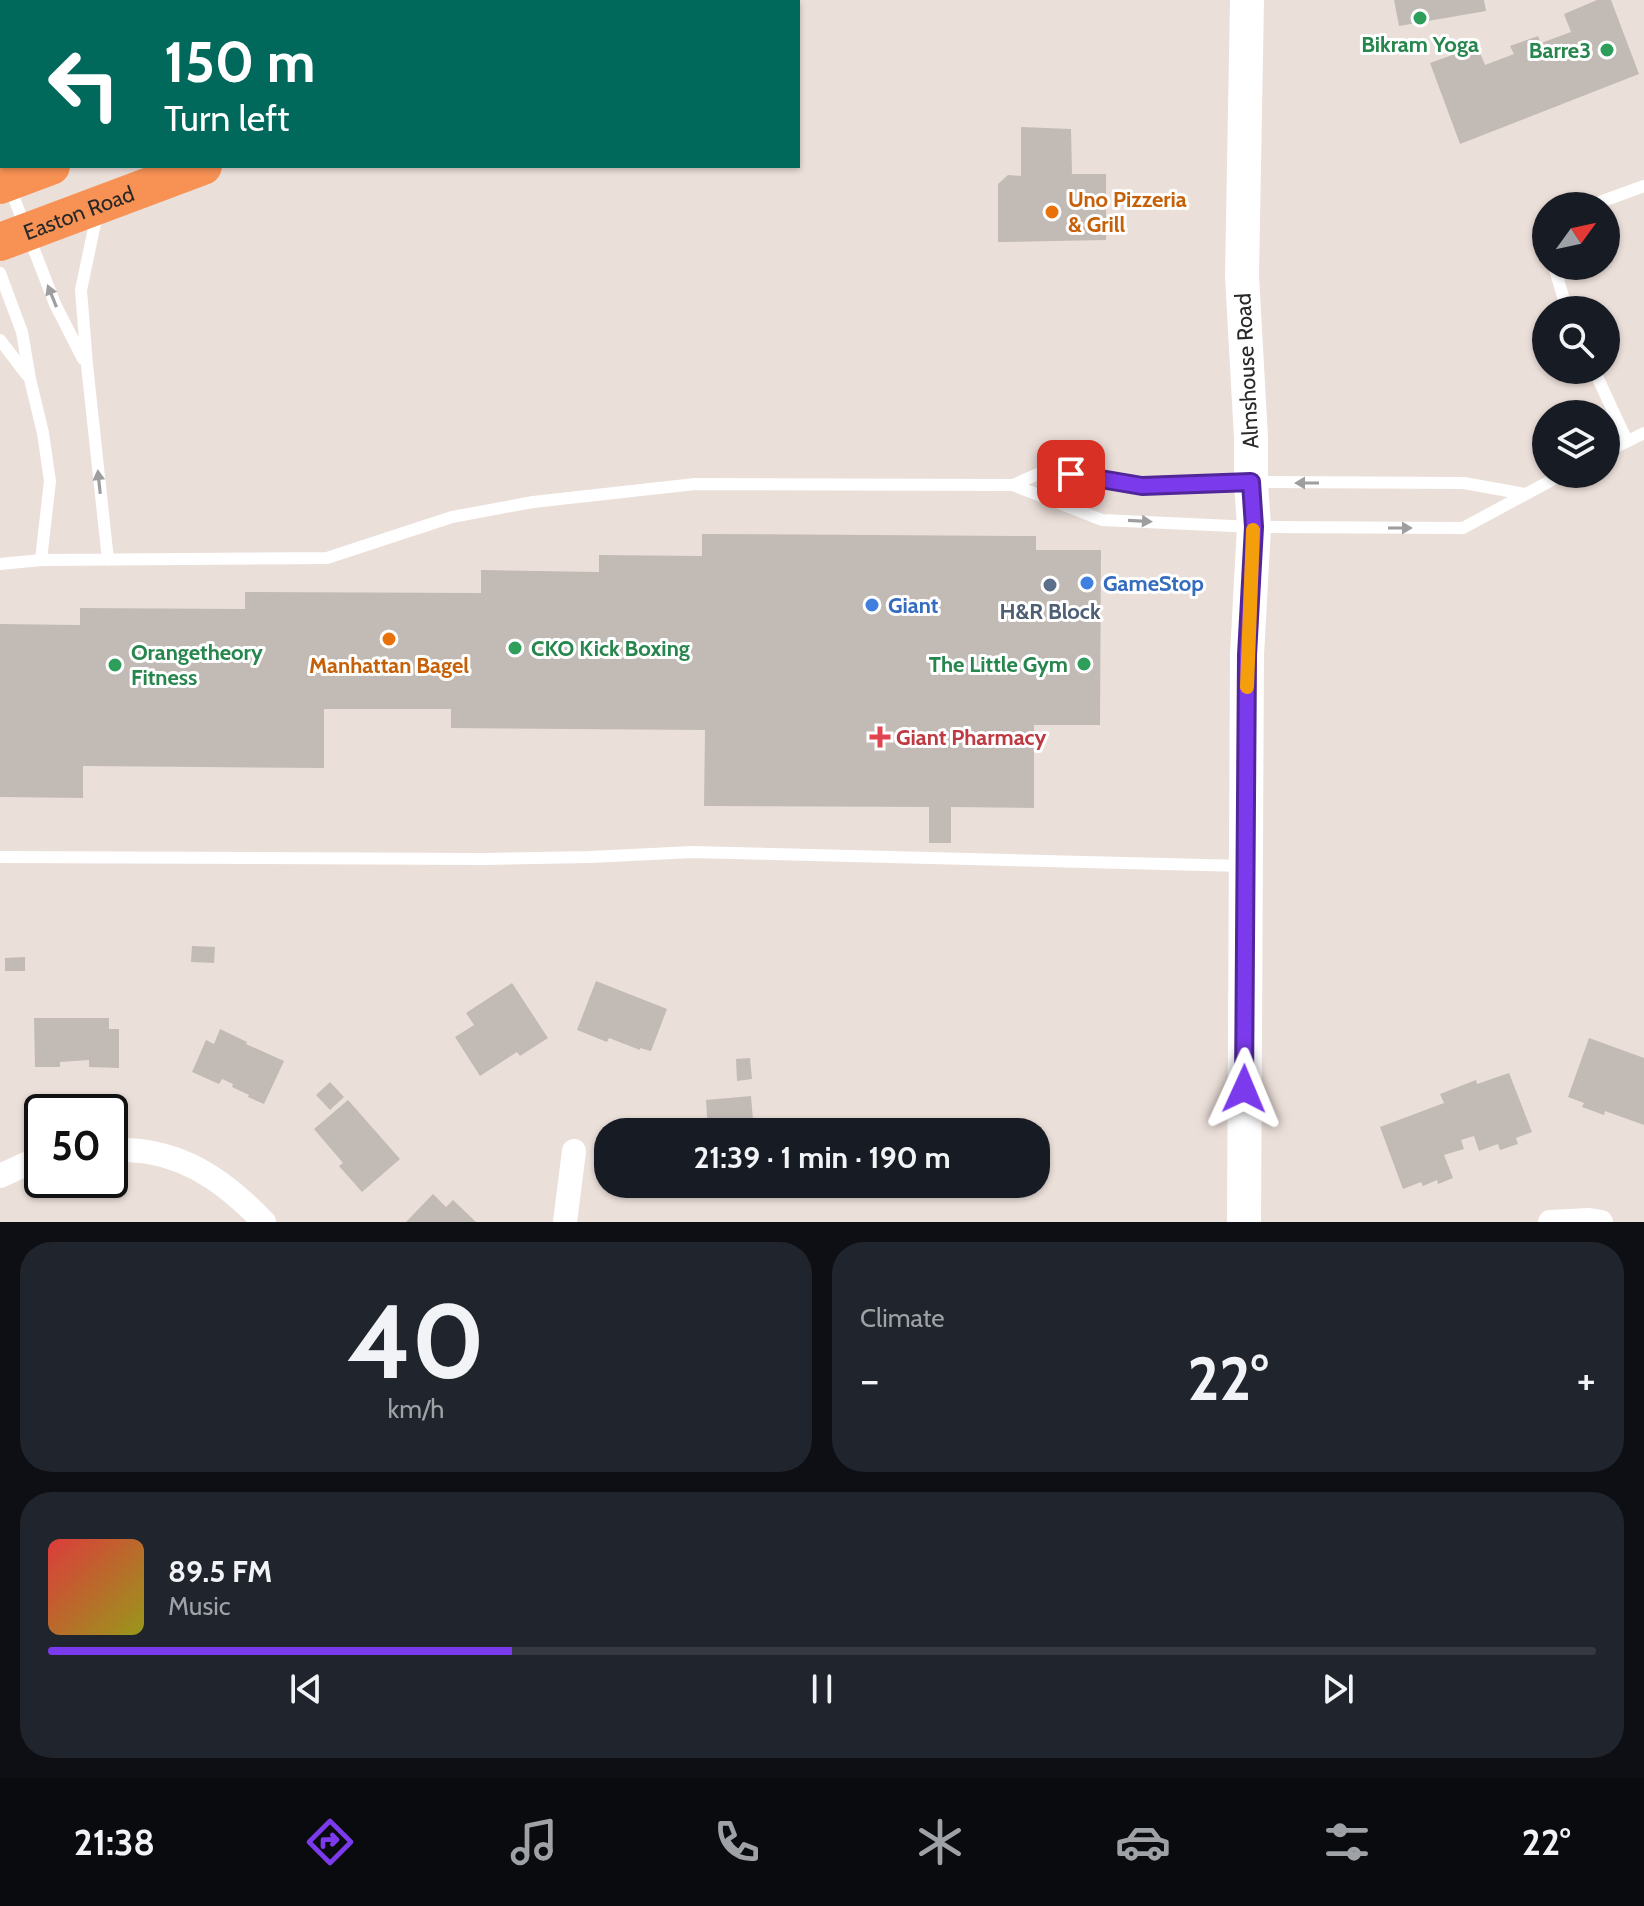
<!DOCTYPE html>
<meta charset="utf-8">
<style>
body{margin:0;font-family:Cabin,sans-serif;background:#20242c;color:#f1f3f6;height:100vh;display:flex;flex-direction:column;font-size:30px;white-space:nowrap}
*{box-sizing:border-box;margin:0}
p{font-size:26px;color:#9ea1a6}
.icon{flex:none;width:44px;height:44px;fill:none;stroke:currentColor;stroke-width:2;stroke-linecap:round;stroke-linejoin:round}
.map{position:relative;height:1222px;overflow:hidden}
.side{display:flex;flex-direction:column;gap:20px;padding:20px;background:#0d0f14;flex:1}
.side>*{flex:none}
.hud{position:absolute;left:0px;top:0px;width:800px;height:168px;box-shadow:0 2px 6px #0004;background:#00695c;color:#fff;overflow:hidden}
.needle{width:52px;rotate:57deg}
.tools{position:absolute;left:1532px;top:192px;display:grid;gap:16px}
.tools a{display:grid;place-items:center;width:88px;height:88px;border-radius:50%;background:#171b24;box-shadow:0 2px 6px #0004;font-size:40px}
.speed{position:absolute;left:24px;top:1094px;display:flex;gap:16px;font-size:40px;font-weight:700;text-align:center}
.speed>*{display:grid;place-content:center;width:104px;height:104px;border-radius:50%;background:#171b24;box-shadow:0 2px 6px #0004;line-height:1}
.speed .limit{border:4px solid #111;border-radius:12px;background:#fff;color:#111}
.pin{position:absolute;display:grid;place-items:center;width:68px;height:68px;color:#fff;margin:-34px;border-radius:16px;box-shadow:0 4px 12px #0006}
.me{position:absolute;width:88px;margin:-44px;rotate:1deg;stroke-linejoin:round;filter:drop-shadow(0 0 6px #0008)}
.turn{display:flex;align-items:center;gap:28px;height:168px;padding:0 32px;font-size:36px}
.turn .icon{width:104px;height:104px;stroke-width:2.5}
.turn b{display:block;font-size:56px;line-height:68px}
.big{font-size:60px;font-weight:800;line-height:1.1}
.side .card{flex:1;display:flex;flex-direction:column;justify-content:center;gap:12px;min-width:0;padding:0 28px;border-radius:32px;background:#20242c}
.side .dial{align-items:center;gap:0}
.dial b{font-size:104px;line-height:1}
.song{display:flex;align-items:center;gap:24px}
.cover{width:96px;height:96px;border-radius:12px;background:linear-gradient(135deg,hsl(0 70% 55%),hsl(60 70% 35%))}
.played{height:8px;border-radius:4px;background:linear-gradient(90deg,#7c3aed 30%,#363941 30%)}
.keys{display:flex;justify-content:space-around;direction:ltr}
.heat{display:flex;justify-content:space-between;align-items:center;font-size:44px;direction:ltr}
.side .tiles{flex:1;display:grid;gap:20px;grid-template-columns:1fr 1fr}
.card:last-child{grid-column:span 2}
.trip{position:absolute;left:594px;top:1118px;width:456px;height:80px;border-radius:32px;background:#171b24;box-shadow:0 2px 6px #0004;font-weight:800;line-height:80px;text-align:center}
.tab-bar{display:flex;height:128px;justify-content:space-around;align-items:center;background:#090b0e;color:#9ea1a6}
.tab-bar .icon{width:56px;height:56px}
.tab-bar .on{color:#7c3aed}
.tab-bar b{font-size:36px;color:#f1f3f6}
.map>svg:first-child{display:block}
</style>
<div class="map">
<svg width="1644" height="1222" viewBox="0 0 1644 1222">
<rect width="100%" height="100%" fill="#ebdfd9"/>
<path fill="#c2bbb5" d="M1394,0h90l2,11 -87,15z
M1597,0h14l28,74 -179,70 -30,-81 47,-17 8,19 29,-11 -4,-8 28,-10 3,7 30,-11 -7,-18z
M1021,127l50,2 1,45h34v66l-108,2v-58l10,-9 13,1z
M702,534l334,2v14h65l-1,175h-66v83l-83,-1v36h-22v-36l-225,-1 1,-76 -254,-2v-19h-127v59l-241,-2v32l-83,-1v-173l80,1v-17l165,1v-17l236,1v-23l118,2v-17l103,1z
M192,946l23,1 -1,16 -23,-1z
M25,957v14h-20v-13z
M596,981l71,28 -16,42 -11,-3v2l-31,-12 -2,4 -30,-12z
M512,983l36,55 -28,18 -3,-4 -37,24 -25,-39 19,-12 -8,-12z
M34,1018h75v11h10v39l-30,-1v-7l-29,2v5h-25z
M220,1029l27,13 -1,2 38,17 -20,43 -16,-7 1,-2 -17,-8 1,-3 -11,-5 -3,5 -27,-12 14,-32 8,4z
M1589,1038l55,20v67l-39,-14 -1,4 -22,-8 2,-4 -16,-6z
M750,1058l2,21 -15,2 -1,-22z
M1509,1073l23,59 -16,6 2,6 -18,6 -2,-6 -19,7 -5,-15 -13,4 3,9 -20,6 9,23 -15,6 -1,-4 -14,6 -2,-4 -18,7 -23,-62 64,-24 -4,-9 36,-14 1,4z
M330,1082l14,15 -14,13 -14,-15z
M751,1096l3,36h-46l-2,-32z
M348,1100l52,59 -38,33 -23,-26 4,-3 -29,-34z
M433,1194l13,13 7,-7 23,22h-70z"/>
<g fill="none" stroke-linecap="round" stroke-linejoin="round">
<path stroke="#fff" stroke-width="12" d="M0,162l55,142 28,55
M1589,206l55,-20
M97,214l-16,76 6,75 21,195
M1554,266l13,44
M0,273l22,59 8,47 13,54 7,48 -9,79
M0,340l27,35
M1594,370l33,71
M1606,452l38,-19
M1013,485l34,-15 95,16 109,-4 213,1 61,11
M0,564l41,-4 286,-2 125,-41 81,-15 162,-18 318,1 89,35 152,7 209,1 100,-54
M0,857l483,2 107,-2 102,-5 552,14"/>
<path stroke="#fff" stroke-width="24" d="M110,1149c12,1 25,1 38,3 48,8 83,36 116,70
M0,1176l26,-12 16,-5
M565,1222l9,-71
M1550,1222l39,-2 12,2"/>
<path stroke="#fff" stroke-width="34" d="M1244,1222l3,-567 7,-128 -3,-45v-44l-9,-162 5,-276"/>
<g stroke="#f89254" stroke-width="38">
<path d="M505,2l5,-2"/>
<path d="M641,2l6,-2"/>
<path d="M0,185l51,-19"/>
<path id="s1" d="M0,242l203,-76"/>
</g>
</g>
<defs><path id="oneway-solid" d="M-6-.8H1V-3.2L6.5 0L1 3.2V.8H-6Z" transform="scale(2)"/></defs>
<g fill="#9e9e9e">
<use href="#oneway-solid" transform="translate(52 296) rotate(-112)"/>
<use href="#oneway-solid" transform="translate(99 482) rotate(-96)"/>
<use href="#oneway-solid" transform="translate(1307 483) rotate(-180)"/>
<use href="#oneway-solid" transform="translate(1140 521) rotate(3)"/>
<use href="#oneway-solid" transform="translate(1400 528)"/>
</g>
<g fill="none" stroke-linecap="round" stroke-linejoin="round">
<defs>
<path id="route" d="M1071,474l71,12 109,-4 3,45 -7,128 -3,434"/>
</defs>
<use href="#route" stroke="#51269a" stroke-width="20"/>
<use href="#route" stroke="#7c3aed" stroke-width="14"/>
<path stroke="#f59e0b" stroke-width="14" d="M1247,687l6,-157"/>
</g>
<g fill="#2e9e5b" stroke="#fff" stroke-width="3">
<circle cx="1420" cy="18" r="8"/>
<circle cx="1607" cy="50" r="8"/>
<circle cx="515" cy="648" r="8"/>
<circle cx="1084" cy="664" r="8"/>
<circle cx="115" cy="665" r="8"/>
</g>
<g fill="#e8710a" stroke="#fff" stroke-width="3">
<circle cx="1052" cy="212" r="8"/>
<circle cx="389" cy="639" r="8"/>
</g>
<g fill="#3f7fe0" stroke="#fff" stroke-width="3">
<circle cx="1087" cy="583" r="8"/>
<circle cx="872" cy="605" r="8"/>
</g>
<circle fill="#5c6f8a" stroke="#fff" stroke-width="3" cx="1050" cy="585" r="8"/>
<path fill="#e0444e" stroke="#fff" stroke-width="3" d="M876 725h8v8h8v8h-8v8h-8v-8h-8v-8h8z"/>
<g text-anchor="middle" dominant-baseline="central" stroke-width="6" stroke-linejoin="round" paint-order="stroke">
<g font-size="22" font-weight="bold" fill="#27864d" stroke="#fff" text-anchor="end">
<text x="1420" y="44" text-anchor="middle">Bikram Yoga</text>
<text x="1591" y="50">Barre3</text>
<text x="531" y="648" text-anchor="start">CKO Kick Boxing</text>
<text x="131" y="652" text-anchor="start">Orangetheory<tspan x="131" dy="25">Fitness</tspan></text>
<text x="1068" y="664">The Little Gym</text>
</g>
<g font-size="22" font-weight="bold" fill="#c56008" stroke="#fff" text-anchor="start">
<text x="1068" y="199">Uno Pizzeria<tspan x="1068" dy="25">&amp; Grill</tspan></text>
<text x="389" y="665" text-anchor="middle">Manhattan Bagel</text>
</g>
<g font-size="22" fill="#282828" stroke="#fff">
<text stroke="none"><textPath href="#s1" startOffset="84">Easton Road</textPath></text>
<text transform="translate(1247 371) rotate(-93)">Almshouse Road</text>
</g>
<g font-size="22" font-weight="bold" fill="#366cbe" stroke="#fff" text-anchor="start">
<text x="1103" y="583">GameStop</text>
<text x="888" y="605">Giant</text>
</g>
<g font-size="22" font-weight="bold" fill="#4e5e75" stroke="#fff">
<text x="1050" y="611">H&amp;R Block</text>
</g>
<g font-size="22" font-weight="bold" fill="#be3a42" stroke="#fff" text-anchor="start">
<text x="896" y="737">Giant Pharmacy</text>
</g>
</g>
</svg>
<div class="tools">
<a><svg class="needle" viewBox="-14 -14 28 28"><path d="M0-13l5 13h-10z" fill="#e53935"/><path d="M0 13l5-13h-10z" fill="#9ea1a6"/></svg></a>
<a><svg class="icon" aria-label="search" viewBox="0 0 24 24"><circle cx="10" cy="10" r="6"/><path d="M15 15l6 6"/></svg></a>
<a><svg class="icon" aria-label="layers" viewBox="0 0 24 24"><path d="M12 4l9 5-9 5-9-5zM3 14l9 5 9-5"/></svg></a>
</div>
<div class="speed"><div class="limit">50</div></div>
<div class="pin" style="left:1071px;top:474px;background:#d93025"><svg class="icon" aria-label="arrive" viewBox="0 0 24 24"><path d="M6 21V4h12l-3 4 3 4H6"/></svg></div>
<svg class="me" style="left:1244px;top:1089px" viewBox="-20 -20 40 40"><path d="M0-17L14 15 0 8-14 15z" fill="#7c3aed" stroke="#fff" stroke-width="4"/></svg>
<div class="trip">21:39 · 1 min · 190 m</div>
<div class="hud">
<div class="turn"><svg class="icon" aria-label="left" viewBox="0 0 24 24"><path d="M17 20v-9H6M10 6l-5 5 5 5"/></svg><div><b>150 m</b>Turn left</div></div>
</div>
</div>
<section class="side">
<div class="tiles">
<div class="card dial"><b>40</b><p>km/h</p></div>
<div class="card"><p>Climate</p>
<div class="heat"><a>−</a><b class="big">22°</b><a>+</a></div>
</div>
<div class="card">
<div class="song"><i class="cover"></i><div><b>89.5 FM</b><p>Music</p></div></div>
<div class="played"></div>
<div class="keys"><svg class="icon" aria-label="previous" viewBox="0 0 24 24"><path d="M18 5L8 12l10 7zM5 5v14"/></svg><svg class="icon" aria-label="pause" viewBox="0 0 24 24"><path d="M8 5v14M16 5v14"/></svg><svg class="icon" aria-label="next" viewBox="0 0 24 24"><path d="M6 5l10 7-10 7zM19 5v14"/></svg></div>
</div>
</div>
</section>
<nav class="tab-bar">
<b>21:38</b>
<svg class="icon on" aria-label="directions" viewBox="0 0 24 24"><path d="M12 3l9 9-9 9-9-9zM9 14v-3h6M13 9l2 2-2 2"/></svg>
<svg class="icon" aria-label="music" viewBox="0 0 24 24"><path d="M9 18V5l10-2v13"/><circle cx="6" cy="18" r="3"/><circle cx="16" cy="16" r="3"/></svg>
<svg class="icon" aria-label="phone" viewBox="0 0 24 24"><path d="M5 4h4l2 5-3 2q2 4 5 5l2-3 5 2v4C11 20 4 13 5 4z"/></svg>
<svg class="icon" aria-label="climate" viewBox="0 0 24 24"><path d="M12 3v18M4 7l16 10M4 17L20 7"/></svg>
<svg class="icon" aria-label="car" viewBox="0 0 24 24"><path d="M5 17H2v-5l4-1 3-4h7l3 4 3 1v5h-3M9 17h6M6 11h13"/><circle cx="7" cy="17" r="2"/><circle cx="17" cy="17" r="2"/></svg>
<svg class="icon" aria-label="filters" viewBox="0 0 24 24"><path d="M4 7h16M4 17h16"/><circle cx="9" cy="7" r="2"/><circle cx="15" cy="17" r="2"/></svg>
<b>22°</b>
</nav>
